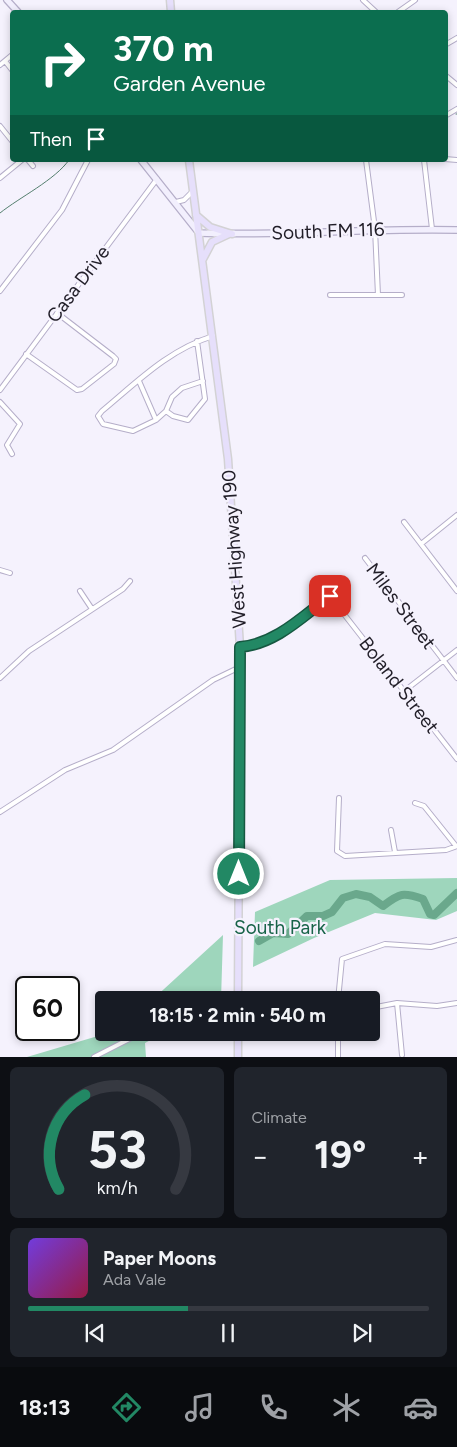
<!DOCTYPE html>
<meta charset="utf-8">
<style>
body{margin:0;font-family:Figtree,sans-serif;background:#20242c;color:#f1f3f6;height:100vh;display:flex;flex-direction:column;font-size:19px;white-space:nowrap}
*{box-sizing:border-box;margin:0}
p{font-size:16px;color:#9ea1a6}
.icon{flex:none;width:28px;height:28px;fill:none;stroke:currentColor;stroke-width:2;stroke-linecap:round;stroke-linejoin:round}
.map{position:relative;height:1057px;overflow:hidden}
.panel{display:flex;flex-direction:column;gap:10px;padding:10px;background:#0d0f14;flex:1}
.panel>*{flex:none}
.hud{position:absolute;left:10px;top:10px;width:438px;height:152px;border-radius:5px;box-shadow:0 2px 8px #0003;background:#0b6e4f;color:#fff;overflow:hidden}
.speed{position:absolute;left:15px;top:976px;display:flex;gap:10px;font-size:25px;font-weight:700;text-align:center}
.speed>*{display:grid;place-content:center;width:65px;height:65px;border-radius:50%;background:#171b24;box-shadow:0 2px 8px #0003;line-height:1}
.speed .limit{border:2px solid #111;border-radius:8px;background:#fff;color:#111}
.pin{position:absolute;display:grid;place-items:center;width:42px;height:42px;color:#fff;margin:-21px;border-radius:10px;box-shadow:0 2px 8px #0006}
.me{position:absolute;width:55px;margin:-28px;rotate:0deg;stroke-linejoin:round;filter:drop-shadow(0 0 4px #0008)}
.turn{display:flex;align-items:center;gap:18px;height:105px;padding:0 20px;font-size:22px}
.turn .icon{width:65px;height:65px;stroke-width:2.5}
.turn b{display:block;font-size:35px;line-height:42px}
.then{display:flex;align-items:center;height:48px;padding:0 20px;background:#0003;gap:10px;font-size:19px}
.big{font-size:38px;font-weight:700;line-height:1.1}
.panel .widget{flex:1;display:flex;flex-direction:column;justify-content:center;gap:8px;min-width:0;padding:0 18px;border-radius:8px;background:#20242c}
.panel .dial{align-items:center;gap:0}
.dial svg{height:130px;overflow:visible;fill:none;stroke:#363941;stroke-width:7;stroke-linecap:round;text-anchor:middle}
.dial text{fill:#f1f3f6;stroke:none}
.song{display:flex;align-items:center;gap:15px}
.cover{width:60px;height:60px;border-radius:8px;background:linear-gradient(135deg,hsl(260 70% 55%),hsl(340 70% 35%))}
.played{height:5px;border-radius:2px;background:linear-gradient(90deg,#228864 40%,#363941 40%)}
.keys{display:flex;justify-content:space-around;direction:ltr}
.heat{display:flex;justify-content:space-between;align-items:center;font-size:28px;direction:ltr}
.panel .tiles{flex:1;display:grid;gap:10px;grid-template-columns:1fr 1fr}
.widget:last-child{grid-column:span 2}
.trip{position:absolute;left:95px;top:991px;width:285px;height:50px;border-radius:5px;background:#171b24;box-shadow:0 2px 8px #0003;font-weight:700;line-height:50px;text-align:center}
.tabs{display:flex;height:80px;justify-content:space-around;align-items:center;background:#090b0e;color:#9ea1a6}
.tabs .icon{width:35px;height:35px}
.tabs .on{color:#228864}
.tabs b{font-size:22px;color:#f1f3f6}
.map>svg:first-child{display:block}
</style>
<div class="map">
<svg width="457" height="1057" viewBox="0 0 457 1057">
<rect width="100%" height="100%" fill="#f5f2fd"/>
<path fill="#9ed6bc" d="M457,878v33l-21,9 -61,-7 -61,25 -61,29 2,-55 75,-32z
M223,935l-2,65h-69z
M108,1033h56l-19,10 1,14h-119z"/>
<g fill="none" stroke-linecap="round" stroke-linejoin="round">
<path stroke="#547f6e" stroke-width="1" d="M456,114h1
M0,213c20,-16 55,-33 69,-53"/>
<path stroke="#6aa88c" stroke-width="8" d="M259,941l14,-8 15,1 19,-18h16l9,-4 11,-14 13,-4 14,3 13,9c17,-13 20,-14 40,-7l7,15 4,1 23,-22"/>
<defs>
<path id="street" d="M363,0l13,12
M398,12l17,-12
M445,45l12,-7
M5,61l7,9
M0,65l12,-10
M445,75l12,10
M445,116l12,-7
M0,126l12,15
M445,159l12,1
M28,160l5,6
M366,160l9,69 3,66
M424,160l8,69
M0,178l22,-18
M176,202l8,-2 8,-8
M0,291l62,-81 26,-50
M330,295h72
M26,354l51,36 5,-1 32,-25 2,-5 -3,-3 -56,-43
M139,381l17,39
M203,381l-21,7 -10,9 -6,14 -10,9 -23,11 -30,-7 -5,-8 4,-5c35,-29 66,-61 111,-75
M0,390l157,-211
M0,402l20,22 -13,21 5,9
M166,411l7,5 15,4 17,-21 -8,-58
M404,522l53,69
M421,544l36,-29
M365,558l92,120
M0,570l10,3
M322,586l135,173
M80,591l12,18
M240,647c36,-3 63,-31 90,-51
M0,678l29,-27 94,-62 7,-8
M403,692l54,-42
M339,798l-2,53 8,5 101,-6 11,-4
M415,803l9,3 32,40
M0,812l65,-42 48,-20 100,-70 27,-13
M391,830l4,22
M338,1000l4,-41 43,-15 46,3 26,-7
M397,1003l5,52
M371,1008l26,-5 40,3 20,-3
M338,1032v25
M94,1057l49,-25"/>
<path id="secondary" d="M7,0l11,12
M141,160l58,73c86,3 172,-5 258,-3"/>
<path id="primary" d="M170,0l1,12
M189,160l39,299 12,188 -2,353
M196,215l14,12 22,7
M203,259l9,-17 17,-8
M238,1032v25"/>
</defs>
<use href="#street" stroke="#b5aec9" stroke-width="6"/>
<use href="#secondary" stroke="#b5aec9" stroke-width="8"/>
<use href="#primary" stroke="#d3d2d4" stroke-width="9"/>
<use href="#street" stroke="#fff" stroke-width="4"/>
<use href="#secondary" stroke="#f2effd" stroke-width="5.5"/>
<use href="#primary" stroke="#e6dffb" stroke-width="6"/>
</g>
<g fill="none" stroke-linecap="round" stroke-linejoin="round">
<defs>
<path id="route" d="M239,874l1,-227c36,-3 63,-31 90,-51"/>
</defs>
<use href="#route" stroke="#165841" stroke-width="12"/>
<use href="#route" stroke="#228864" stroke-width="9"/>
</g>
<g text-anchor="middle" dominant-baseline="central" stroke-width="4.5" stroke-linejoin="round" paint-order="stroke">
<g font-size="19" fill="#211e28" stroke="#f5f2fd">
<text transform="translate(328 231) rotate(-2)">South FM 116</text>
<text transform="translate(78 284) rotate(-53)">Casa Drive</text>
<text transform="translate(234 549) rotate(-94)">West Highway 190</text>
<text transform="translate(401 606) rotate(53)">Miles Street</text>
<text transform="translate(399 685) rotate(52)">Boland Street</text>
</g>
<g font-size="19" fill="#176348" stroke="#f5f2fd">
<text x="280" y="927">South Park</text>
</g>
</g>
</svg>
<div class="speed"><div class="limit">60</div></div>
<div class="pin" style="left:330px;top:596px;background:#d93025"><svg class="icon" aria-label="arrive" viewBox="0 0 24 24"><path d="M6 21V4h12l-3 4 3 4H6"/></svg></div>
<svg class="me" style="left:239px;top:874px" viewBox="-20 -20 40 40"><circle r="17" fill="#228864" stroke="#fff" stroke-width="3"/><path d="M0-11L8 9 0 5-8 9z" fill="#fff"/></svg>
<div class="trip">18:15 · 2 min · 540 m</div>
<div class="hud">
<div class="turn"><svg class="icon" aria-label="right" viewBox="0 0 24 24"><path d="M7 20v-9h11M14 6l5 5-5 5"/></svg><div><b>370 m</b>Garden Avenue</div></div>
<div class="then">Then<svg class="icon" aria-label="arrive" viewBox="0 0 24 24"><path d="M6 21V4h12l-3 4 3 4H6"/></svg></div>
</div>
</div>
<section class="panel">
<div class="tiles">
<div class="widget dial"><svg viewBox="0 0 100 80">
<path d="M14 69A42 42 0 1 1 86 69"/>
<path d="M14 69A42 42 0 0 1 30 11" stroke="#228864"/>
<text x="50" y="56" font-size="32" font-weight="700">53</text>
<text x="50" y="72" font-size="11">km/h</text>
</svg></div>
<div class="widget"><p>Climate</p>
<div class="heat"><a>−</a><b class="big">19°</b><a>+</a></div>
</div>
<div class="widget">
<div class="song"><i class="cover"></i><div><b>Paper Moons</b><p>Ada Vale</p></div></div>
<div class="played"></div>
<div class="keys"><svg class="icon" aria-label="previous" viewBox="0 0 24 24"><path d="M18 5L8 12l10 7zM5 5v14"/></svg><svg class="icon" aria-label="pause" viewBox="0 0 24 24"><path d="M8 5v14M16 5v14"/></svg><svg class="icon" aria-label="next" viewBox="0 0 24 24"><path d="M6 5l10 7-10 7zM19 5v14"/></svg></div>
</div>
</div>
</section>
<nav class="tabs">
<b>18:13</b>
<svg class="icon on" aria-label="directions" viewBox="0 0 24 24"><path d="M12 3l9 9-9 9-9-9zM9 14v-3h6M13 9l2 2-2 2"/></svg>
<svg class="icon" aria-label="music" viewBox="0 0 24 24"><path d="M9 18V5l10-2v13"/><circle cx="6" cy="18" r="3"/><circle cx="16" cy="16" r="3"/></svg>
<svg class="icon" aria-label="phone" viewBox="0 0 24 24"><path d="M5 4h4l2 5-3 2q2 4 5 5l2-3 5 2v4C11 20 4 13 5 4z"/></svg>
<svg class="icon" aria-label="climate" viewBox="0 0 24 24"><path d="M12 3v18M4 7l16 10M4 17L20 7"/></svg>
<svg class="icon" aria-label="car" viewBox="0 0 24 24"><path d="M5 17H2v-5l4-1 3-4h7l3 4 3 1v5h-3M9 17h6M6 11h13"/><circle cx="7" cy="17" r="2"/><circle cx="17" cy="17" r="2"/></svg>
</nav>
